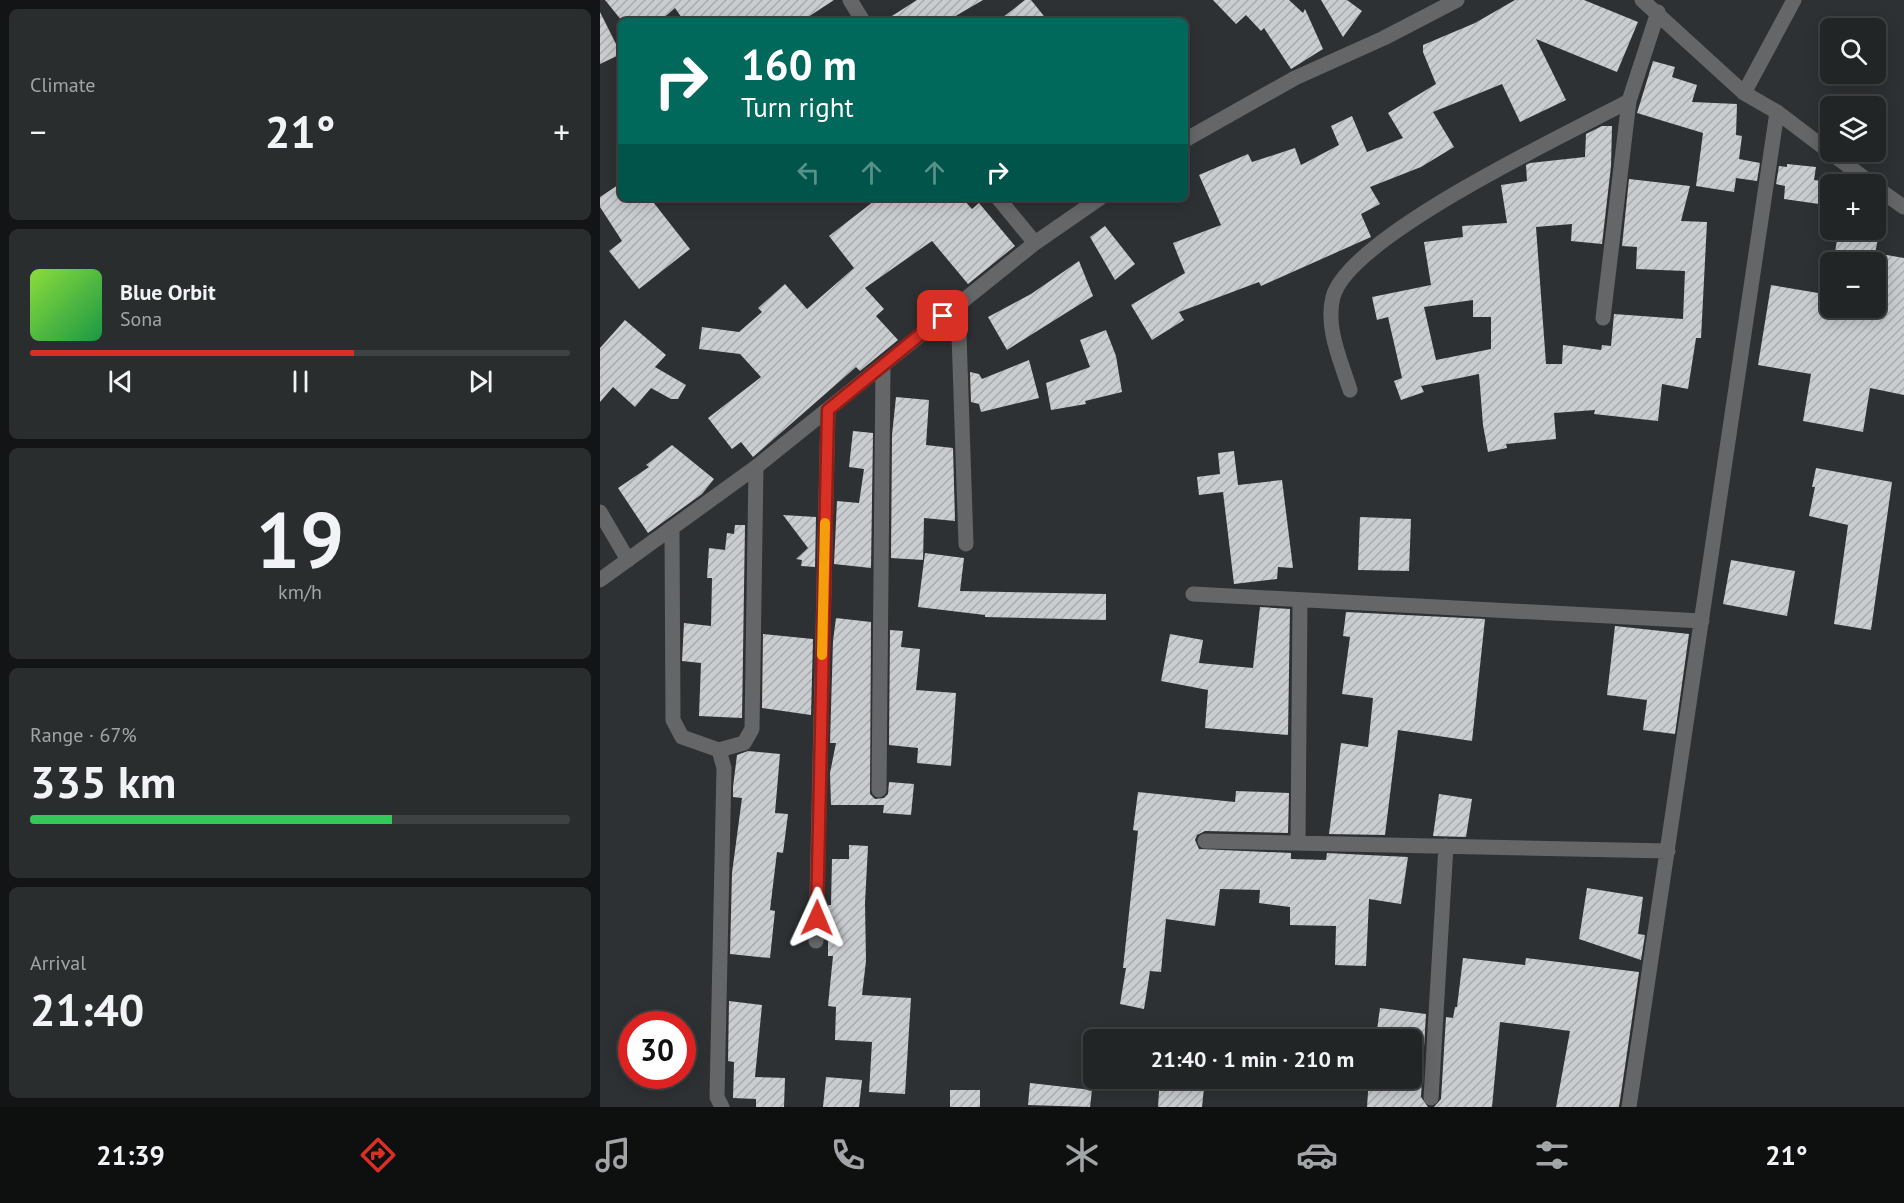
<!DOCTYPE html>
<meta charset="utf-8">
<style>
body{margin:0;font-family:"PT Sans",sans-serif;background:#2a2d2e;color:#f1f3f6;height:100vh;display:flex;flex-direction:column;font-size:22px;white-space:nowrap}
*{box-sizing:border-box;margin:0}
p{font-size:20px;color:#a2a5a7}
.icon{flex:none;width:33px;height:33px;fill:none;stroke:currentColor;stroke-width:2;stroke-linecap:round;stroke-linejoin:round}
.map{position:relative;flex:1;overflow:hidden}
.details{display:flex;flex-direction:column;gap:9px;padding:9px;background:#131415;width:600px}
.details>*{flex:none}
.banner{position:absolute;left:18px;top:18px;width:570px;height:183px;border-radius:9px;box-shadow:0 3px 15px #0003,0 0 0 2px #3f4243;background:#00695c;color:#fff;overflow:hidden}
.tools{position:absolute;left:1220px;top:18px;display:grid;gap:12px}
.tools a{display:grid;place-items:center;width:66px;height:66px;border-radius:9px;background:#222526;box-shadow:0 3px 15px #0003,0 0 0 2px #3f4243;font-size:30px}
.speed{position:absolute;left:18px;top:1011px;display:flex;gap:12px;font-size:30px;font-weight:700;text-align:center}
.speed>*{display:grid;place-content:center;width:78px;height:78px;border-radius:50%;background:#222526;box-shadow:0 3px 15px #0003,0 0 0 2px #3f4243;line-height:1}
.speed .limit{border:9px solid #d22;background:#fff;color:#111}
.pin{position:absolute;display:grid;place-items:center;width:51px;height:51px;color:#fff;margin:-26px;border-radius:12px;box-shadow:0 3px 9px #0006}
.me{position:absolute;width:66px;margin:-33px;rotate:1deg;stroke-linejoin:round;filter:drop-shadow(0 0 4px #0008)}
.turn{display:flex;align-items:center;gap:21px;height:126px;padding:0 24px;font-size:27px}
.turn .icon{width:78px;height:78px;stroke-width:2.5}
.turn b{display:block;font-size:42px;line-height:51px}
.lanes{display:flex;align-items:center;height:57px;padding:0 24px;background:#0003;justify-content:center;gap:30px;direction:ltr}
.lanes .off{opacity:.35}
.big{font-size:45px;font-weight:700;line-height:1.1}
.details .tile{flex:1;display:flex;flex-direction:column;justify-content:center;gap:9px;min-width:0;padding:0 21px;border-radius:9px;background:#2a2d2e}
.details .dial{align-items:center;gap:0}
.dial b{font-size:78px;line-height:1}
.song{display:flex;align-items:center;gap:18px}
.cover{width:72px;height:72px;border-radius:9px;background:linear-gradient(135deg,hsl(90 70% 55%),hsl(140 70% 35%))}
.played{height:6px;border-radius:3px;background:linear-gradient(90deg,#d93025 60%,#3f4243 60%)}
.keys{display:flex;justify-content:space-around;direction:ltr}
.heat{display:flex;justify-content:space-between;align-items:center;font-size:33px;direction:ltr}
.charge{height:9px;border-radius:4px;background:linear-gradient(90deg,#34c759 67%,#3f4243 0)}
.trip{position:absolute;left:483px;top:1029px;width:339px;height:60px;border-radius:9px;background:#222526;box-shadow:0 3px 15px #0003,0 0 0 2px #3f4243;font-weight:700;line-height:60px;text-align:center}
.menu{display:flex;height:96px;justify-content:space-around;align-items:center;background:#0e0f0f;color:#a2a5a7}
.menu .icon{width:42px;height:42px}
.menu .selected{color:#d93025}
.menu b{font-size:27px;color:#f1f3f6}
main{display:flex;flex:1;min-height:0}
.map>svg:first-child{display:block}
</style>
<main>
<section class="details">
<div class="tile"><p>Climate</p>
<div class="heat"><a>−</a><b class="big">21°</b><a>+</a></div>
</div>
<div class="tile">
<div class="song"><i class="cover"></i><div><b>Blue Orbit</b><p>Sona</p></div></div>
<div class="played"></div>
<div class="keys"><svg class="icon" aria-label="previous" viewBox="0 0 24 24"><path d="M18 5L8 12l10 7zM5 5v14"/></svg><svg class="icon" aria-label="pause" viewBox="0 0 24 24"><path d="M8 5v14M16 5v14"/></svg><svg class="icon" aria-label="next" viewBox="0 0 24 24"><path d="M6 5l10 7-10 7zM19 5v14"/></svg></div>
</div>
<div class="tile dial"><b>19</b><p>km/h</p></div>
<div class="tile"><p>Range · 67%</p><b class="big">335 km</b><div class="charge"></div></div>
<div class="tile"><p>Arrival</p><b class="big">21:40</b></div>
</section>
<div class="map">
<svg width="1304" height="1107" viewBox="0 0 1304 1107">
<defs>
<pattern id="building-hatch" width="6" height="6" patternUnits="userSpaceOnUse" patternTransform="scale(1.5)"><rect width="6" height="6" fill="#cacdd0"/><path d="M-1 1l2-2M0 6l6-6M5 7l2-2" fill="none" stroke="#a8aaad"/></pattern>
</defs>
<rect width="100%" height="100%" fill="#2e3133"/>
<path fill="url(#building-hatch)" fill-rule="evenodd" d="M5,0h229l-32,21h-118l-9,-13 -15,13h-38z
M317,0h66l-36,21h-63z
M425,0h6l17,21h-50z
M613,0h76l14,13 2,-4 18,40 -32,20 -27,-41 -3,3 -15,-16 -10,9z
M721,0h26l15,11 -19,26z
M915,0h69l54,22 -21,50 -81,-33 30,61 -46,22 -18,-38 -69,28 21,35 -33,20 -51,20 10,17 -19,10 10,23 -110,49 -2,-4 -80,30 5,8 -32,20 -21,-35 54,-32 -12,-30 48,-18 -22,-50 49,-21 4,8 43,-14 6,17 38,-20 -8,-19 21,-10 15,36 36,-14 -15,-25 48,-29 -13,-32v-7l52,-22z
M0,12l21,42 -21,10z
M1053,61l22,6 -3,10 25,8 -5,17 45,2 -1,31 6,1 -3,23 21,4 -3,18 -21,-3 -2,14 -38,-6 7,-53 -66,-20z
M1002,126h10l-1,40 -9,78 -31,-3 1,-17 -36,3 10,137h16l1,-19 38,5 1,-5 9,1 3,-32 69,5 2,-48 -49,-2 1,-22 -15,-1 7,-67 61,7 -9,35 26,1 -6,116h-5l-8,51 -26,-5 -4,37 -64,-7 1,-4 -41,3 2,26 -50,5 1,4 -19,4 -5,-27 -4,-51 -58,12 3,6 -23,8 -7,-19 8,-3 -14,-61 -11,3 -5,-23 59,-12 -7,-43 39,-5 -1,-11 45,-3 -6,-38 26,-4 -1,-16 4,-2 55,-6 1,-23zM873,300v17h18v32l-55,11 -12,-53z
M1187,164l29,3 -2,13 15,2 -3,23 -42,-6 1,-13 -9,-2 3,-18 8,1z
M21,183v15h29l40,51 -51,40 -30,-38 13,-10 -22,-34v-10z
M278,198h84l10,11 7,-6 36,43 -47,38 -36,-43 -67,47 19,21 -8,7 22,24 -38,31 -4,-4 -103,90 -12,-15 -9,7 -24,-31 53,-41 -21,-23 -41,-5 3,-22 37,5 23,-20 -4,-4 27,-24 22,25 47,-41 -25,-32z
M505,226l30,38 -20,16 -25,-43z
M1239,230h41l-5,23 29,5v137l-34,-7 -7,44 -60,-11 8,-47 -53,-9 13,-80 59,10v13h45v-54l-2,8h-40z
M479,261l14,35 -86,54 -19,-33 43,-23z
M25,320l41,35 -11,12 31,18 -8,14h-7l-20,-11 -16,19 -22,-20 -13,15v-54z
M506,330l10,26 6,36 -37,9 1,3 -35,6 -5,-27 44,-16 -10,-27z
M429,360l10,38 -58,14 -2,-8 -8,-2 -1,-30 9,2 3,5z
M296,397l33,3 -3,45 27,3 2,73 -31,-3 -1,42 -32,-2 1,-123z
M253,431l20,2 -2,135 -37,-4 3,-63 22,2 5,-34 -15,-2z
M72,445l42,34 -12,15 -54,39 -30,-45 31,-21 -3,-2z
M634,451l4,34 44,-5 11,88 -15,-1 -1,12 -43,5 -11,-92 -24,3 -2,-18 23,-3 -2,-21z
M1216,468l76,14 -21,148 -37,-6 14,-99 -39,-9 6,-29h-3z
M183,515l33,2 -1,50 -14,-1 1,-6 -6,-1 12,-11z
M760,517l51,2 -2,52 -51,-1z
M135,525h10l-3,193 -43,-2 2,-53 -19,-2 2,-38 27,3 1,-48h-5l2,-30 16,2 2,-17 7,1z
M325,553l39,5 -4,33 146,3v26l-121,-3v-2l-67,-8z
M1131,560l64,11 -8,45 -64,-12z
M660,607l30,2 -2,126 -83,-7 3,-38 -47,-9 9,-47 33,6 -4,23 54,5z
M746,612l139,7 -13,122 -74,-11 -13,105 -56,-1 12,-91 27,4 5,-49 -31,-4 8,-57 -7,-1z
M236,618l35,4 -1,172 5,5 9,-1 4,-4 1,-12 25,2 -3,31 -28,-2 1,-8h-53l-1,-32 6,-30h-6l3,-102z
M1015,626l74,8 -14,100 -32,-4 4,-30 -40,-5z
M290,630l13,1 -2,16 19,2 -4,41 40,3 -5,73 -34,-3 1,-15 -29,-3z
M163,634l50,5 -2,76 -49,-7z
M148,751l32,3 -5,59 13,1 -5,39 -6,-1 -7,58 5,1 -5,47 -40,-4 2,-81 10,-75 -9,-1v-10l4,-32z
M636,791l53,2 -1,40 -83,-2 -8,4 -2,5 4,9 92,4v6l35,1 1,-7 81,4 -7,47 -32,-5 -3,67 -31,-1 1,-39 -46,-1v-18l-31,-4 1,-13 -40,-1 -5,37 -49,-7 -5,53 -11,-1 -6,38 -24,-5 6,-36h-3l15,-137 -5,-1 5,-38 97,10z
M839,794l33,5 -6,38 -33,-1z
M249,845l19,1 -3,57 1,58 -4,34 49,3 -6,96 -36,-2 3,-50 -37,-2 1,-33 -8,-1 5,-50h-5v-51h3l1,-46h17z
M987,888l56,9 -5,37 7,1 -4,25 -62,-21z
M863,958l62,7 1,-7 113,14 -20,135h-63l14,-76 -70,-9 -8,85h-58l7,-8 5,-82 7,1 2,-11h2z
M129,1001l33,4 -7,72 30,1 -1,29h-28v-8l-23,-1 1,-36 -6,-1z
M780,1008l46,6 -5,83 7,10h-61l2,-29h43v-38l-36,-3z
M226,1077l36,3 -3,27h-36z
M560,1078h45l-3,29h-44z
M430,1083l62,7 -2,17 -62,-2z
M350,1090h30v17h-30z"/>
<g fill="none" stroke-linecap="round" stroke-linejoin="round">
<path stroke="#656667" stroke-width="15" d="M250,0l13,21
M1144,93l50,-93
M585,140l110,-62 89,-40 73,-38
M398,198l37,45
M358,304l8,240
M1003,318l26,-217 29,-89
M750,390c-9,-29 -25,-62 -17,-93 16,-61 236,-164 296,-196
M0,512l28,48
M72,530l1,190 9,17 37,13 5,18 -7,329 5,10
M0,580l156,-113 279,-224 65,-45
M593,594l509,27
M119,750l25,-7 8,-14 4,-262
M279,790l4,-425
M605,841l463,10
M698,843l2,-243
M216,941l12,-531
M831,1098l15,-252
M1029,1107l148,-995"/>
<path stroke="#656667" stroke-width="15" d="M1042,0l102,93 33,19 95,72
M1275,187l29,20"/>
</g>
<g fill="none" stroke-linecap="round" stroke-linejoin="round">
<defs>
<path id="route" d="M217,918l11,-508 115,-94"/>
</defs>
<use href="#route" stroke="#8d1f18" stroke-width="15"/>
<use href="#route" stroke="#d93025" stroke-width="10"/>
<path stroke="#f59e0b" stroke-width="10" d="M222,655l3,-132"/>
</g>
</svg>
<div class="tools">
<a><svg class="icon" aria-label="search" viewBox="0 0 24 24"><circle cx="10" cy="10" r="6"/><path d="M15 15l6 6"/></svg></a>
<a><svg class="icon" aria-label="layers" viewBox="0 0 24 24"><path d="M12 4l9 5-9 5-9-5zM3 14l9 5 9-5"/></svg></a>
<a>+</a>
<a>−</a>
</div>
<div class="speed"><div class="limit">30</div></div>
<div class="pin" style="left:343px;top:316px;background:#d93025"><svg class="icon" aria-label="arrive" viewBox="0 0 24 24"><path d="M6 21V4h12l-3 4 3 4H6"/></svg></div>
<svg class="me" style="left:217px;top:918px" viewBox="-20 -20 40 40"><path d="M0-17L14 15 0 8-14 15z" fill="#d93025" stroke="#fff" stroke-width="4"/></svg>
<div class="trip">21:40 · 1 min · 210 m</div>
<div class="banner">
<div class="turn"><svg class="icon" aria-label="right" viewBox="0 0 24 24"><path d="M7 20v-9h11M14 6l5 5-5 5"/></svg><div><b>160 m</b>Turn right</div></div>
<div class="lanes"><svg class="icon off" aria-label="left" viewBox="0 0 24 24"><path d="M17 20v-9H6M10 6l-5 5 5 5"/></svg><svg class="icon off" aria-label="ahead" viewBox="0 0 24 24"><path d="M12 20V5M6 11l6-6 6 6"/></svg><svg class="icon off" aria-label="ahead" viewBox="0 0 24 24"><path d="M12 20V5M6 11l6-6 6 6"/></svg><svg class="icon" aria-label="right" viewBox="0 0 24 24"><path d="M7 20v-9h11M14 6l5 5-5 5"/></svg></div>
</div>
</div>
</main>
<nav class="menu">
<b>21:39</b>
<svg class="icon selected" aria-label="directions" viewBox="0 0 24 24"><path d="M12 3l9 9-9 9-9-9zM9 14v-3h6M13 9l2 2-2 2"/></svg>
<svg class="icon" aria-label="music" viewBox="0 0 24 24"><path d="M9 18V5l10-2v13"/><circle cx="6" cy="18" r="3"/><circle cx="16" cy="16" r="3"/></svg>
<svg class="icon" aria-label="phone" viewBox="0 0 24 24"><path d="M5 4h4l2 5-3 2q2 4 5 5l2-3 5 2v4C11 20 4 13 5 4z"/></svg>
<svg class="icon" aria-label="climate" viewBox="0 0 24 24"><path d="M12 3v18M4 7l16 10M4 17L20 7"/></svg>
<svg class="icon" aria-label="car" viewBox="0 0 24 24"><path d="M5 17H2v-5l4-1 3-4h7l3 4 3 1v5h-3M9 17h6M6 11h13"/><circle cx="7" cy="17" r="2"/><circle cx="17" cy="17" r="2"/></svg>
<svg class="icon" aria-label="filters" viewBox="0 0 24 24"><path d="M4 7h16M4 17h16"/><circle cx="9" cy="7" r="2"/><circle cx="15" cy="17" r="2"/></svg>
<b>21°</b>
</nav>
